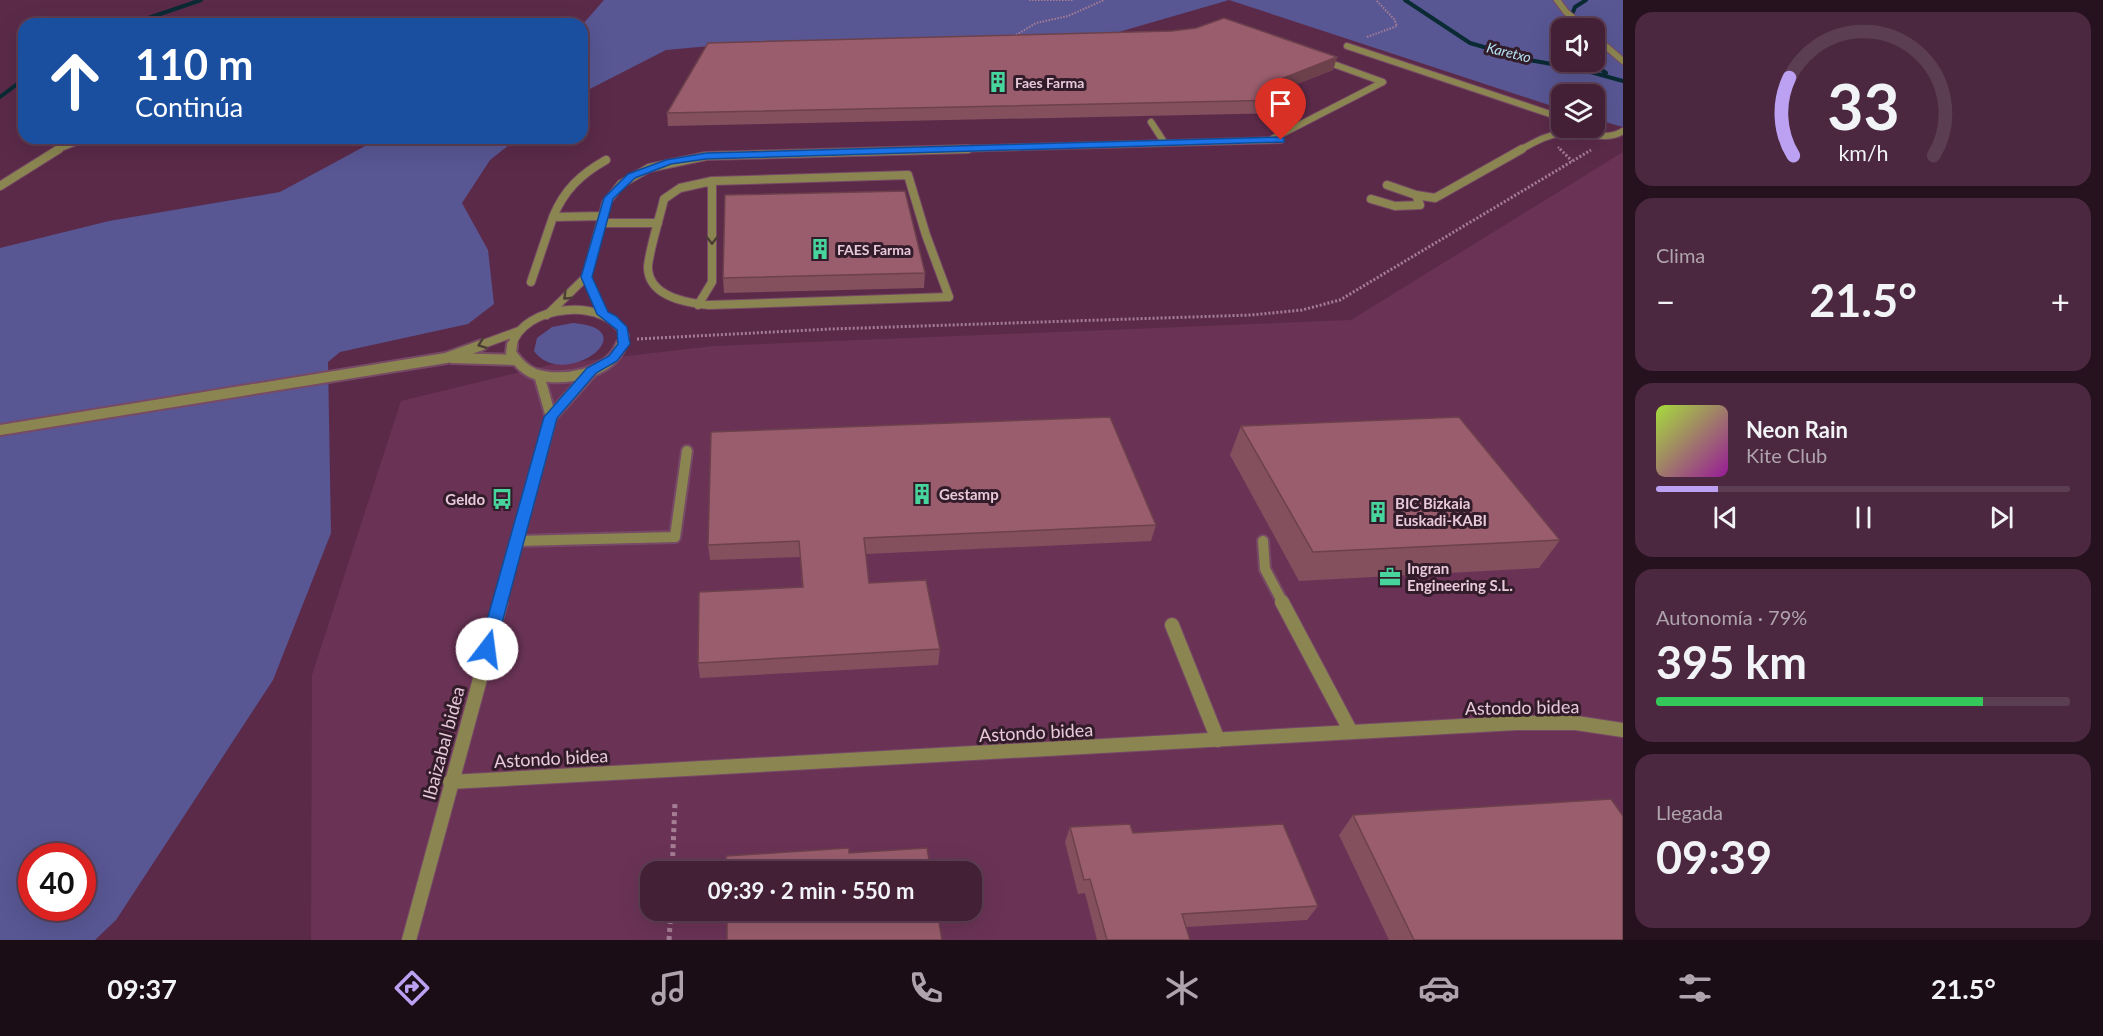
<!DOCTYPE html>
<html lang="es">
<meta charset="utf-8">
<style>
body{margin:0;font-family:Lato,sans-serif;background:#4b283f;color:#f1f3f6;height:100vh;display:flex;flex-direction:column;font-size:22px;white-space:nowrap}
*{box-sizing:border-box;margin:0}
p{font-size:20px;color:#afa3ad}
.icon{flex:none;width:33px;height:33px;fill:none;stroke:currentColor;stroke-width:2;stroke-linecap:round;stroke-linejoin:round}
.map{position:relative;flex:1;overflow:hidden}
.panel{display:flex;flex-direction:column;gap:12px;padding:12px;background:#25121e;width:480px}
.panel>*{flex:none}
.top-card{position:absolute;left:18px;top:18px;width:570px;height:126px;border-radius:18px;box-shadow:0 6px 24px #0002,0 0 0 2px #5c3e52;background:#1a4fa0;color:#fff;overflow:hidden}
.buttons{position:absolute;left:1551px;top:18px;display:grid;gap:12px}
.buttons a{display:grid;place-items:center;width:54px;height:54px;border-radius:12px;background:#442037;box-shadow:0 6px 24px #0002,0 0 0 2px #5c3e52;font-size:30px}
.speed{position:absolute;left:18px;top:843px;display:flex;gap:12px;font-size:30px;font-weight:700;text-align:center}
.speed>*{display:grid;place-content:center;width:78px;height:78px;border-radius:50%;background:#442037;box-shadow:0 6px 24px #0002,0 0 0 2px #5c3e52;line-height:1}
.speed .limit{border:9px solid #d22;background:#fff;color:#111}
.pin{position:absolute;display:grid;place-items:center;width:51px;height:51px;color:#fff;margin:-62px -26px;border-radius:50% 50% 50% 0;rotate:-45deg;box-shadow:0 0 6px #0007}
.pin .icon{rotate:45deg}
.me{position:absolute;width:66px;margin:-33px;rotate:15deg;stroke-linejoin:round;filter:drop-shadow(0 0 4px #0008)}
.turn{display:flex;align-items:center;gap:21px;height:126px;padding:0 18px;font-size:27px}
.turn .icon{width:78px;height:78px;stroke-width:2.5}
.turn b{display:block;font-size:42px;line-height:51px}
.big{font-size:45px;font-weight:700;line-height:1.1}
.panel .card{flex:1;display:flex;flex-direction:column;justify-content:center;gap:9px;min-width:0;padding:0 21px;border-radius:18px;background:#4b283f}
.panel .dial{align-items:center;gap:0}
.dial svg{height:156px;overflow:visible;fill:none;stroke:#5c3e52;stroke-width:7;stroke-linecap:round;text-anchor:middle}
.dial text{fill:#f1f3f6;stroke:none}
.song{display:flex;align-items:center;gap:18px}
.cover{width:72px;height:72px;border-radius:9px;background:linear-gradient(135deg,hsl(80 70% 55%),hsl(300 70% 35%))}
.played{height:6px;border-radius:3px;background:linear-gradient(90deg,#bca0f2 15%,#5c3e52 15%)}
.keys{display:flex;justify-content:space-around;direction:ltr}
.heat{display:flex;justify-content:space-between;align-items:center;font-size:33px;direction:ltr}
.charge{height:9px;border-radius:4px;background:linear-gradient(90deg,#34c759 79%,#5c3e52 0)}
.trip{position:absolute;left:640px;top:861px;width:342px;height:60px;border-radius:18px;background:#442037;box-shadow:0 6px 24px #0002,0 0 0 2px #5c3e52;font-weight:700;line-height:60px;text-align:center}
.dock{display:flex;height:96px;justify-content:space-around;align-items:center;background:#1b0d16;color:#afa3ad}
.dock .icon{width:42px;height:42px}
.dock .active{color:#bca0f2}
.dock b{font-size:27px;color:#f1f3f6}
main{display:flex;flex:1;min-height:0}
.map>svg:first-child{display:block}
</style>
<main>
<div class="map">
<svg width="1623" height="940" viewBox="0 0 1623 940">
<rect width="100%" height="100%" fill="#5b2a49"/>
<path fill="#6a3356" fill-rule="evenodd" d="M1623,152v788h-1312l1,-265 89,-274 148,-36 165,-19 637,-26zM651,872h321v38h-321z"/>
<path fill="#585794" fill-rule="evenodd" d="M604,0h1019v127l-28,-8 -1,-25h-32l-1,15 -332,-109 -124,36 -395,10 -44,4 -84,43v-68zM1562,28h32v34h-32z
M380,138h138l-28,22 -28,43 26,47 6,54 -26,20 -128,28 -12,10 3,171 -58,147 -157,240 -21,20h-95v-692l109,-27 171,-29zM32,856h50v52h-50z
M573,323c76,6 -10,69 -39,28l3,-13 15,-11z"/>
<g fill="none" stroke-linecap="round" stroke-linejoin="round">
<path stroke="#0a2a34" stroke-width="4" d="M1405,0l65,43 59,17 51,9 43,12
M1573,12l2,-5 11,-7
M1569,22l8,6
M131,24l70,-24
M1594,62l-1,2 13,9
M0,97l24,-18"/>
<defs>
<path id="minor-far3" d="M1557,0l9,12 19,16
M1594,36l29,25
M1347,46l215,72
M1151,122l13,20
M1272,139l111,-57 -61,-22
M56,150l30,-12
M914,150l367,-10
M1520,150c15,-8 26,-15 43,-17 20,-2 43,9 60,-2"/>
<path id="minor-far2" d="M908,175l18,60 23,62 -240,8c-22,-2 -59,-8 -61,-36 -1,-12 13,-56 16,-70l16,-11 32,-7z
M1387,185l29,10
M0,186l59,-37
M1371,199l24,7 25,-1 -4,-10 19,3 87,-49
M603,216l-50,1c11,-27 28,-43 53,-57
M601,223h57
M586,277l17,37
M531,282l22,-65
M698,305l14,-23v-101
M547,315l39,-38 20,-74 15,-19 28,-16 57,-12 262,-7
M478,346l41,-15
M512,346c10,-42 95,-50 113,-10l-4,10"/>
<path id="minor-far1" d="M512,345l-1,8c7,9 13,17 24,21 27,9 75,0 86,-29
M452,358l62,2
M539,375l12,42
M0,430l446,-72 36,-13
M517,541l158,-4 12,-86
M1263,541l2,28 18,34
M500,603l51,-186 41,-46"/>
<path id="minor" d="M1282,602l69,130
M1172,625l46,115
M450,782l1066,-59h60l47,7
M409,940l92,-338"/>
</defs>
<use href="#minor-far3" stroke="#774a66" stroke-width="8"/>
<use href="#minor-far2" stroke="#774a66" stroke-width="10"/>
<use href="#minor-far1" stroke="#774a66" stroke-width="14"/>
<use href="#minor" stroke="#774a66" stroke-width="16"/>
<path stroke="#a57d95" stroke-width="2" stroke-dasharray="1.5 1.5" stroke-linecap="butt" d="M1029,0h44
M1367,37l30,-11 -3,-7 -18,-19
M1011,38l25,-15 32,-7 36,-16
M1558,147l3,3"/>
<path stroke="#a57d95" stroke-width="3" stroke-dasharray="2 2" stroke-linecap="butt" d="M1560,149l12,12
M637,339l194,-10 420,-14 51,-5 38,-10 251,-150"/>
<path stroke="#a57d95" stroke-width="5" stroke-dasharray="4 4" stroke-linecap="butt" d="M672,872l3,-70
M669,940l2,-30"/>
<use href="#minor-far3" stroke="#8b8651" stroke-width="6"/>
<use href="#minor-far2" stroke="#8b8651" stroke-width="8"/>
<use href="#minor-far1" stroke="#8b8651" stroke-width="10"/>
<use href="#minor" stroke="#8b8651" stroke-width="14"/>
</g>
<path fill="#84505e" d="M1337,57l-4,13 -54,21 8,9 -4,13 -615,13 -1,-13z
M925,273l-1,15 -200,5 -1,-15z
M1241,426l319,114 -21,28 -240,13 -69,-126z
M1156,525l-5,16 -285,13 3,29 71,66 -2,16 -238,13 -2,-15 104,-76 -2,-30 -90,3 -2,-15z
M1353,815l270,125h-234l-50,-105z
M1070,827l63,6 185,73 -11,14 -121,7 4,13h-93l-12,-47 -7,1 -13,-52z"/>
<path fill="#6c414c" d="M1337,57l-4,13 -66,26 4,-13z"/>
<path fill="#9a5d6d" stroke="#6c414c" stroke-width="1.5" d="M1224,18l113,39 -66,26 16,17 -620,13 41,-70 464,-12 24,-3z
M905,191l20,82 -202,5 2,-83z
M1110,417l46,108 -292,13 5,45 57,-3 14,69 -242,14 1,-71 104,-5 -4,-46 -91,4 3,-113z
M1459,417l101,123 -247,12 -72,-126z
M1611,799l12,17v124h-209l-61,-125z
M1130,824l3,9 150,-9 35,82 -136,8 8,26h-83l-17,-61 -6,1 -14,-53z
M849,848v5l78,-5 4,24h-205v-16z
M727,910h210l5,30h-215z"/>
<defs><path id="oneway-chevron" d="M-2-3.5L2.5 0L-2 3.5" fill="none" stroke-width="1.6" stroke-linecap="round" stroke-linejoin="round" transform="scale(1.5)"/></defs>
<g stroke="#4d3c36">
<use href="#oneway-chevron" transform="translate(712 240) rotate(90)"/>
<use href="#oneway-chevron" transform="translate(567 296) rotate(136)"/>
<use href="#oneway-chevron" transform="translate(482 344) rotate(160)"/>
</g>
<path fill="#1a73e8" stroke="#114b97" stroke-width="1.5" d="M1281,137l3,1v4l-578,17 -35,5 -36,14 -22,21 -21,78 16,35 8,4 11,11 3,17 -13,17 -21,12 -39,45 -62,231 -2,4 -6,2 -6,-2 -2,-4 65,-232 43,-49 22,-12 9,-12 -1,-14 -20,-16 -16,-37 23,-79 24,-24 38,-14 40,-7z"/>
<defs>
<symbol id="building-bare" viewBox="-9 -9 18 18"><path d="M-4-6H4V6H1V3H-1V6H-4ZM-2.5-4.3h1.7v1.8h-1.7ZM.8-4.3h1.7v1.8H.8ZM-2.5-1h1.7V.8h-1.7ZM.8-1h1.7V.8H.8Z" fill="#48d49d" stroke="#331c2a" stroke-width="2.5" paint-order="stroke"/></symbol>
<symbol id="bus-bare" viewBox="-9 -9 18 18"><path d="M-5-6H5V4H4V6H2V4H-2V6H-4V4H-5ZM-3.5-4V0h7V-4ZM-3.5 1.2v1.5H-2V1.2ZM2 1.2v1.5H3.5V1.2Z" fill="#48d49d" stroke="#331c2a" stroke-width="2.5" paint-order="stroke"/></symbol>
<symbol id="office-bare" viewBox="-9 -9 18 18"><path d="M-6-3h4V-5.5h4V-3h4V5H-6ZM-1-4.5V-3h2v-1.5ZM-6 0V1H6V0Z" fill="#48d49d" stroke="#331c2a" stroke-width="2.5" paint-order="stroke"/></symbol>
</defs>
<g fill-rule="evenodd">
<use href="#building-bare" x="983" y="67" width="30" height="30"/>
<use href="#building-bare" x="805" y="234" width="30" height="30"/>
<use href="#building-bare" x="907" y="479" width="30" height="30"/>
<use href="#bus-bare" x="487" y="484" width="30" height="30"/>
<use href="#building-bare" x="1363" y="497" width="30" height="30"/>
<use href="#office-bare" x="1375" y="562" width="30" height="30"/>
</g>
<g text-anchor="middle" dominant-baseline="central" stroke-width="6" stroke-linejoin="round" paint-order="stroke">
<g font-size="14" font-style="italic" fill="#b4e2f3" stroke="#331c2a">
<text transform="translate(1509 52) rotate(14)">Karetxo</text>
</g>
<g font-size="14" font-weight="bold" fill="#e8c9da" stroke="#331c2a" text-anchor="start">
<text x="1015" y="82">Faes Farma</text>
<text x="837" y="249">FAES Farma</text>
</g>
<g font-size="15" font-weight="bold" fill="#e8c9da" stroke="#331c2a" text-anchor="start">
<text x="939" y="494">Gestamp</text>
<text x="485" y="499" text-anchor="end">Geldo</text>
<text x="1395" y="503">BIC Bizkaia<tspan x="1395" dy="17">Euskadi-KABI</tspan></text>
<text x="1407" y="568">Ingran<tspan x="1407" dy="17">Engineering S.L.</tspan></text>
</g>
<g font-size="18" fill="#e8c9da" stroke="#331c2a">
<text transform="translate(1522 707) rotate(-1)">Astondo bidea</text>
<text transform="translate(1036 732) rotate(-3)">Astondo bidea</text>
<text transform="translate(443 743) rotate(-75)">Ibaizabal bidea</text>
<text transform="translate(551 758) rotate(-3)">Astondo bidea</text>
</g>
</g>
</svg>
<div class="buttons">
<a><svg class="icon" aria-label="sound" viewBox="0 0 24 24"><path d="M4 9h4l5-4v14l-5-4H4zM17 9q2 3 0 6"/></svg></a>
<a><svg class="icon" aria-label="layers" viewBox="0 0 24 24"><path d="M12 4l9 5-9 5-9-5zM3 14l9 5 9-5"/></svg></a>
</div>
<div class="speed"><div class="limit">40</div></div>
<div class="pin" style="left:1281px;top:140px;background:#d93025"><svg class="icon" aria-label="arrive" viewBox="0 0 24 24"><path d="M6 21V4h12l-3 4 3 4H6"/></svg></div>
<svg class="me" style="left:487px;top:649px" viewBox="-20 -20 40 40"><circle r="19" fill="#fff"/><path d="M0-13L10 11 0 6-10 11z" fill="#1a73e8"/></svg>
<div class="trip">09:39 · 2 min · 550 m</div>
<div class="top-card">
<div class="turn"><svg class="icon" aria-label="ahead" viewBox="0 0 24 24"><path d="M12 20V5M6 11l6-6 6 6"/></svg><div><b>110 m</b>Continúa</div></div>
</div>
</div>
<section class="panel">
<div class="card dial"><svg viewBox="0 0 100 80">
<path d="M14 69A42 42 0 1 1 86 69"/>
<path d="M14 69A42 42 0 0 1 12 29" stroke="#bca0f2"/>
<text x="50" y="56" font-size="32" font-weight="700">33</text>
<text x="50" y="72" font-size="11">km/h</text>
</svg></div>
<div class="card"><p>Clima</p>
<div class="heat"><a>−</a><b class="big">21.5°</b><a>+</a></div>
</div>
<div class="card">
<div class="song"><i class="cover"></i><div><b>Neon Rain</b><p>Kite Club</p></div></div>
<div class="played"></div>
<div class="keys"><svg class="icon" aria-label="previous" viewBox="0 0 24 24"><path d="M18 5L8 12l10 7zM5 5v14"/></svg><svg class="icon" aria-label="pause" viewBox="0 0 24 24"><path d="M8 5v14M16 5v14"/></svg><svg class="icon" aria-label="next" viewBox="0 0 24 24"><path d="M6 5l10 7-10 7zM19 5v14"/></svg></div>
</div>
<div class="card"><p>Autonomía · 79%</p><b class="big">395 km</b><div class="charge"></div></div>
<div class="card"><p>Llegada</p><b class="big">09:39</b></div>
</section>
</main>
<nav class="dock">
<b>09:37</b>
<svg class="icon active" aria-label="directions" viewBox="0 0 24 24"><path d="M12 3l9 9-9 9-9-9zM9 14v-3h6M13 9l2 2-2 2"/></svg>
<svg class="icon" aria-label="music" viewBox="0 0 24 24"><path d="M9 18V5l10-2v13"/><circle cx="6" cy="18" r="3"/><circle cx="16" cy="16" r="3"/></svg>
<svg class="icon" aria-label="phone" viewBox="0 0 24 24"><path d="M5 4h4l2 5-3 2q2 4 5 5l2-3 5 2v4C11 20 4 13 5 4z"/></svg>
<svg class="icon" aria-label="climate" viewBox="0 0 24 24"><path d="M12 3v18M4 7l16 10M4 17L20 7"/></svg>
<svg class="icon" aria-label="car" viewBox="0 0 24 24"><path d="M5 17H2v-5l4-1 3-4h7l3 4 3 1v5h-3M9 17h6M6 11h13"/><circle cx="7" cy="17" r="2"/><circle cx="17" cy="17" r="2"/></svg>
<svg class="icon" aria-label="filters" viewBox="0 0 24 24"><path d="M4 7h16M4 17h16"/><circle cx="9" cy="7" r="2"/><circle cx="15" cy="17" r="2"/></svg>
<b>21.5°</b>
</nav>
